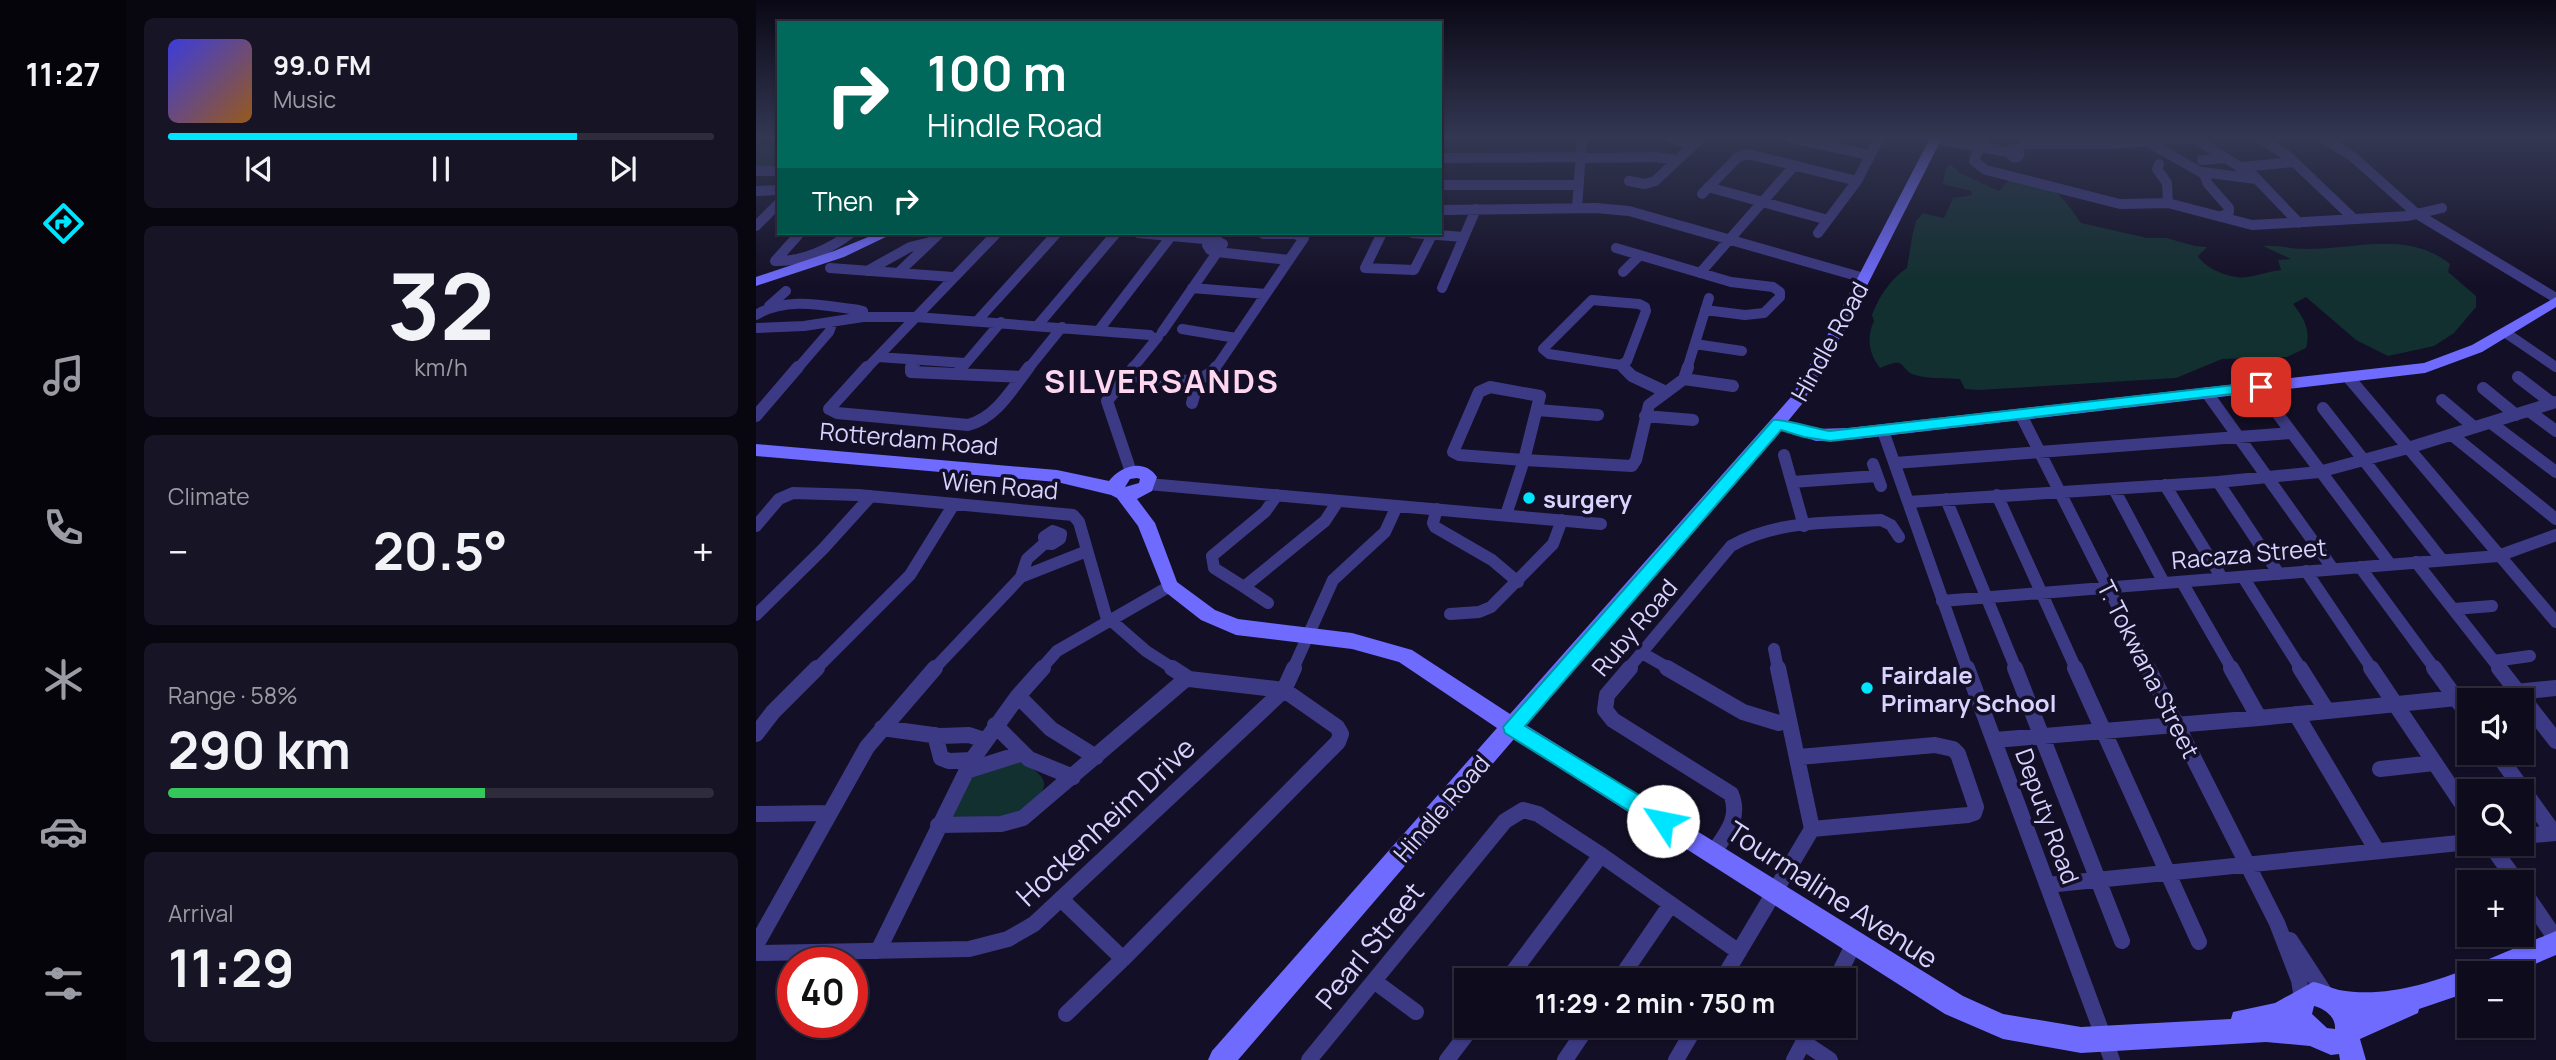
<!DOCTYPE html>
<meta charset="utf-8">
<style>
body{margin:0;font-family:Manrope,sans-serif;background:#171425;color:#f1f3f6;height:100vh;display:flex;flex-direction:column;font-size:26px;white-space:nowrap}
*{box-sizing:border-box;margin:0}
p{font-size:23px;color:#9b9ba3}
.icon{flex:none;width:38px;height:38px;fill:none;stroke:currentColor;stroke-width:2;stroke-linecap:round;stroke-linejoin:round}
.map{position:relative;flex:1;overflow:hidden}
.sheet{display:flex;flex-direction:column;gap:18px;padding:18px;background:#08060f;width:630px}
.sheet>*{flex:none}
.hud{position:absolute;left:21px;top:21px;width:665px;height:214px;border-radius:0px;box-shadow:0 2px 5px #0004,0 0 0 2px #2e2b3b;background:#00695c;color:#fff;overflow:hidden}
.buttons{position:absolute;left:1701px;top:688px;display:grid;gap:14px}
.buttons a{display:grid;place-items:center;width:77px;height:77px;border-radius:0px;background:#0e0b1c;box-shadow:0 2px 5px #0004,0 0 0 2px #2e2b3b;font-size:35px}
.speed{position:absolute;left:21px;top:947px;display:flex;gap:14px;font-size:35px;font-weight:700;text-align:center}
.speed>*{display:grid;place-content:center;width:91px;height:91px;border-radius:50%;background:#0e0b1c;box-shadow:0 2px 5px #0004,0 0 0 2px #2e2b3b;line-height:1}
.speed .limit{border:10px solid #d22;background:#fff;color:#111}
.pin{position:absolute;display:grid;place-items:center;width:60px;height:60px;color:#fff;margin:-30px;border-radius:14px;box-shadow:0 4px 10px #0006}
.me{position:absolute;width:77px;margin:-38px;rotate:304deg;stroke-linejoin:round;filter:drop-shadow(0 0 5px #0008)}
.turn{display:flex;align-items:center;gap:24px;height:147px;padding:0 35px;font-size:32px}
.turn .icon{width:91px;height:91px;stroke-width:2.5}
.turn b{display:block;font-size:49px;line-height:60px}
.then{display:flex;align-items:center;height:66px;padding:0 35px;background:#0003;gap:14px;font-size:26px}
.big{font-size:52px;font-weight:700;line-height:1.1}
.sheet .widget{flex:1;display:flex;flex-direction:column;justify-content:center;gap:10px;min-width:0;padding:0 24px;border-radius:10px;background:#171425}
.sheet .dial{align-items:center;gap:0}
.dial b{font-size:91px;line-height:1}
.song{display:flex;align-items:center;gap:21px}
.cover{width:84px;height:84px;border-radius:10px;background:linear-gradient(135deg,hsl(240 70% 55%),hsl(30 70% 35%))}
.played{height:7px;border-radius:4px;background:linear-gradient(90deg,#00e5ff 75%,#2e2b3b 75%)}
.keys{display:flex;justify-content:space-around;direction:ltr}
.heat{display:flex;justify-content:space-between;align-items:center;font-size:38px;direction:ltr}
.charge{height:10px;border-radius:5px;background:linear-gradient(90deg,#34c759 58%,#2e2b3b 0)}
.trip{position:absolute;left:698px;top:968px;width:402px;height:70px;border-radius:0px;background:#0e0b1c;box-shadow:0 2px 5px #0004,0 0 0 2px #2e2b3b;font-weight:700;line-height:70px;text-align:center}
main{display:flex;flex:1;min-height:0}
.menu{display:flex;flex-direction:column;width:126px;justify-content:space-around;align-items:center;background:#06040b;color:#9b9ba3}
.menu .icon{width:49px;height:49px}
.menu .current{color:#00e5ff}
.menu b{font-size:32px;color:#f1f3f6}
.map>svg:first-child{display:block}
</style>
<main>
<nav class="menu">
<b>11:27</b>
<svg class="icon current" aria-label="directions" viewBox="0 0 24 24"><path d="M12 3l9 9-9 9-9-9zM9 14v-3h6M13 9l2 2-2 2"/></svg>
<svg class="icon" aria-label="music" viewBox="0 0 24 24"><path d="M9 18V5l10-2v13"/><circle cx="6" cy="18" r="3"/><circle cx="16" cy="16" r="3"/></svg>
<svg class="icon" aria-label="phone" viewBox="0 0 24 24"><path d="M5 4h4l2 5-3 2q2 4 5 5l2-3 5 2v4C11 20 4 13 5 4z"/></svg>
<svg class="icon" aria-label="climate" viewBox="0 0 24 24"><path d="M12 3v18M4 7l16 10M4 17L20 7"/></svg>
<svg class="icon" aria-label="car" viewBox="0 0 24 24"><path d="M5 17H2v-5l4-1 3-4h7l3 4 3 1v5h-3M9 17h6M6 11h13"/><circle cx="7" cy="17" r="2"/><circle cx="17" cy="17" r="2"/></svg>
<svg class="icon" aria-label="filters" viewBox="0 0 24 24"><path d="M4 7h16M4 17h16"/><circle cx="9" cy="7" r="2"/><circle cx="15" cy="17" r="2"/></svg>
</nav>
<section class="sheet">
<div class="widget">
<div class="song"><i class="cover"></i><div><b>99.0 FM</b><p>Music</p></div></div>
<div class="played"></div>
<div class="keys"><svg class="icon" aria-label="previous" viewBox="0 0 24 24"><path d="M18 5L8 12l10 7zM5 5v14"/></svg><svg class="icon" aria-label="pause" viewBox="0 0 24 24"><path d="M8 5v14M16 5v14"/></svg><svg class="icon" aria-label="next" viewBox="0 0 24 24"><path d="M6 5l10 7-10 7zM19 5v14"/></svg></div>
</div>
<div class="widget dial"><b>32</b><p>km/h</p></div>
<div class="widget"><p>Climate</p>
<div class="heat"><a>−</a><b class="big">20.5°</b><a>+</a></div>
</div>
<div class="widget"><p>Range · 58%</p><b class="big">290 km</b><div class="charge"></div></div>
<div class="widget"><p>Arrival</p><b class="big">11:29</b></div>
</section>
<div class="map">
<svg width="1800" height="1060" viewBox="0 0 1800 1060">
<rect width="100%" height="100%" fill="#130f26"/>
<path fill="#12302f" d="M0,138h23v28l-23,1z
M1194,164l10,9 39,18 9,-10c40,-5 52,12 73,42l66,15h19l29,8 12,1 -9,9c7,13 35,24 50,21 11,-2 22,-6 33,-7l-3,-10 13,-1 -28,-13c15,-1 29,3 43,3 51,0 101,-19 144,15l-2,8 28,24v11l-22,26 -20,13 -46,10 -32,-16 -50,-43 -13,7c11,14 18,26 13,44l-19,9 -65,2 -46,19 -197,12 -14,-1 -5,-10c-13,-1 -32,0 -45,-4 -17,-6 -7,-20 -35,-7 -11,-14 -14,-30 -6,-47l-2,-6c7,-18 18,-36 35,-47l5,-31 4,-16 7,-8 21,5 9,-20 19,-3 -1,-4 -28,-7 2,-13z
M260,760c40,19 33,28 6,55l-71,6 -4,-8 25,-37z"/>
<g fill="none" stroke-linecap="round" stroke-linejoin="round">
<path stroke="#3d3a85" stroke-width="10" d="M915,138l23,7
M1035,138l79,17
M1226,138l-8,23 12,9 134,34 48,-1 84,22 156,-9 34,-8
M1438,138l60,38 45,47
M1503,138l29,18 66,63
M1567,138l29,18 65,58 139,84
M1179,139l73,13
M1268,144h85l85,-6
M1395,144l53,30 4,10 21,24v4l-8,5
M1254.5 153a4.5 4.5 0 1 1 9 0a4.5 4.5 0 1 1-9 0Z
M684,158l140,-1
M824,158l76,-1 21,3
M1446,160l24,-2
M1403,164l-2,5 10,14 1,20
M1486,167l52,-5
M0,171h23
M1446,172l54,7
M873,181l16,3 10,-3 46,-43
M1101,181l22,-43
M684,185h138
M952,187l120,33
M0,191l23,-1
M946,194l36,-37 10,-3 109,27 -39,52
M821,208l5,-70
M684,210l156,-2 33,3 235,67
M0,226l23,-23
M44,233l-25,28c27,1 55,-12 76,-28
M382,233l78,7
M626,233l-17,35 49,2 19,-37
M656,233l52,4
M860,248l115,34 42,5 7,5v5l-16,16 -19,2 -40,-5
M461,252l72,8
M74,268l123,9
M111,271l43,-24 20,-5
M867,272l17,-17
M142,273l42,-40
M944,273l94,-107
M436,288l74,6
M686,288l34,-79
M836,300l47,4 6,3 1,4 -19,50 -6,4 -72,-11 -6,-5z
M13,306l17,-15
M0,315c31,-19 69,-9 103,-5l4,1v6
M222,320l79,-87
M282,325l78,-92
M0,328l48,-2 59,-9h53l234,18
M426,329l54,9
M343,330l73,-95
M406,332l61,-88 -7,-4 -9,5 3,5 8,-1
M1750,333l50,34
M939,344l47,7
M122,357l87,6
M865,365l4,4
M41,369l32,-37 4,-10
M110,369l131,-136
M154,369l8,-9
M205,369l40,-47
M272,369l34,-42
M376,369l26,-32
M459,369l89,-131 -9,-4h-32
M931,369l22,-71"/>
<path stroke="#3d3a85" stroke-width="12" d="M111,367l-38,42 8,4 131,12c28,-7 44,-36 61,-58
M155,367v5l110,5
M867,367l9,9 34,16
M204,370l2,-3
M371,375c25,2 73,16 89,-8
M1762,377l34,26
M1593,378l207,244
M928,379l49,7
M734,387l50,9 -16,64 -65,-5 -6,-3 26,-60z
M1727,388l33,27
M1451,393l126,176
M1686,400l32,27
M436,403l6,-22
M1515,405l119,159
M1567,408l119,152
M782,410l60,5
M1773,411l27,20
M1265,415l128,254
M0,416l42,-49
M889,416l48,4
M1735,423l65,49
M1127,431l84,238
M1696,435l104,84
M1028,455l20,71
M768,460l108,6 4,-6 13,-55 35,-26 4,-12
M1139,463l395,-30
M1117,464l8,22
M375,472l-24,-71 27,-34
M1036,482l85,-6
M1462,482l61,92
M392,484l453,40
M1409,485l57,93
M1358,489l50,94
M521,495l-12,17 -53,44 2,12 30,19 81,-66 13,-20
M1241,495l79,174
M1190,499l70,170
M1152,502l310,-20 101,-10 89,-24 148,-46
M681,509l-4,14 2,4 57,33 26,22
M750,515l18,-55
M0,526l23,-27 14,-6 65,2 215,20 6,7 27,94 40,35 28,18
M297,531l8,3 -1,5 -8,5 -7,-1 -1,-6z
M1660,562l84,107
M1604,567l75,102
M1550,571l66,98
M265,577l66,-26
M1487,577l58,92
M1426,582l50,87
M488,587l24,16
M1186,601l556,-45 58,-21
M1698,609l38,-3
M694,614l29,-2 12,-5 62,-63 9,-24
M0,615l67,-66 48,-53
M1018,649l4,20
M886,653l28,16
M1738,661l36,-5
M60,669l94,-94 44,-71
M178,669l87,-92 6,-18 18,-16
M285,669l16,-18 113,-65
M537,669l40,-89 52,-48 12,-26
M872,669l103,-123c45,-26 99,-23 150,-26l10,5 8,12"/>
<path stroke="#3d3a85" stroke-width="16" d="M874,668l-23,27 -2,15 8,10 118,74c10,24 -5,40 -18,59
M911,668l76,44 36,11
M1211,668l145,392
M1259,668l107,273
M1319,668l124,274
M1392,668l129,255 22,57 3,19
M1475,668l28,50
M1544,668l27,43
M1615,668l98,146
M1678,668l35,48
M1743,668l57,73
M262,696l33,33 45,28
M1540,714l80,135
M239,725l34,34 44,18
M126,728l58,8 29,-1 15,5
M0,734l17,-22 44,-44
M179,735l6,23 8,3 23,-1
M1239,740l264,-22 297,-30
M1740,752l58,81
M1043,757l136,-12 18,4 5,5 18,53 -2,6 -6,2 -156,14
M1624,769l54,-6
M210,771l54,-17
M0,814l73,-1
M182,825l63,-1 22,-6 164,-140
M1766,836l34,-3
M1734,844l27,38
M1291,885l422,-43
M1766,889l34,50
M306,900l61,59 215,-217 3,-8 -4,-7 -53,-37 -95,-11 -17,-11
M1534,940l36,55
M0,945l111,-198 68,-79
M122,951l94,-191 46,-64 25,-28
M0,953l213,-4 39,-10 26,-15 250,-234 10,-22
M751,980l94,-125
M863,980l52,-76
M966,980l90,-151 -34,-161
M1080,980l18,-37
M618,981l42,31
M310,1014l57,-55
M1047,1042l27,18
M553,1060l196,-239 18,-11 15,4 63,41 138,97
M691,1060l26,-34
M809,1060l23,-34
M920,1060l20,-34
M1038,1060l18,-34"/>
<path fill="#6f6bff" fill-rule="evenodd" d="M1174,138h12l-97,191 -43,75 -14,17 28,8 33,-1 575,-65 48,-18 84,-48v10l-74,45 -57,21 -576,67 -33,1 -36,-12 -254,296 437,271 40,18 78,13 150,-8 2,-7 42,-9 38,-21c9,1 17,6 26,8 44,8 90,-6 130,-22l6,2 2,-6 79,-33v24l-42,18h-45v19l-50,17 -1,4 -58,26 6,21h-26l-1,-6 -8,1 -21,-9 -44,-4 -185,11 -78,-14 -58,-25 -431,-275 -276,321h-30l4,-9 285,-323 -98,-66 -47,-13 -116,-14 -35,-15 -37,-29 -26,-65 -21,-28 -6,-3 -54,-13 -301,-26v-12l301,26 52,11c12,-15 35,-23 48,-4l-5,14 -15,8 18,24 22,59 38,28 23,9 114,14 60,17 98,64 281,-317 40,-68zM381,478l3,1 -1,4 -14,4 5,-8zM1558,1006c11,3 22,11 21,23l-8,-1 -15,-14z
M122,233h16l-50,24 -88,29v-9l78,-26z"/>
</g>
<linearGradient id="sky" x2="0" y2="1"><stop stop-color="#0a0815"/><stop offset="0.48" stop-color="#333752"/><stop offset="1" stop-color="#333752" stop-opacity="0"/></linearGradient>
<rect width="1800" height="286" fill="url(#sky)"/>
<path fill="#00e5ff" stroke="#0095a6" stroke-width="2" d="M1505,382l7,5 -2,3 -436,51 -26,-4 -23,-7 -256,296 145,88 3,7 -3,7 -7,3 -7,-3 -151,-95 -2,-6 270,-307c9,-2 43,9 57,11z"/>
<g fill="#00e5ff" stroke="#130f26" stroke-width="2.5">
<circle cx="773" cy="498" r="7"/>
<circle cx="1111" cy="688" r="7"/>
</g>
<g text-anchor="middle" dominant-baseline="central" stroke-width="7" stroke-linejoin="round" paint-order="stroke">
<g font-size="24" fill="#d9d4ff" stroke="#130f26">
<text transform="translate(1073 341) rotate(-61)">Hindle Road</text>
<text transform="translate(153 438) rotate(5)">Rotterdam Road</text>
<text transform="translate(244 485) rotate(5)">Wien Road</text>
<text transform="translate(1493 553) rotate(-5)">Racaza Street</text>
<text transform="translate(878 627) rotate(-50)">Ruby Road</text>
<text transform="translate(1393 669) rotate(63)">T. Tokwana Street</text>
<text transform="translate(685 808) rotate(-49)">Hindle Road</text>
<text transform="translate(1292 816) rotate(70)">Deputy Road</text>
</g>
<g font-size="24" font-weight="bold" fill="#d9d4ff" stroke="#130f26" text-anchor="start">
<text x="787" y="498">surgery</text>
<text x="1125" y="674">Fairdale<tspan x="1125" dy="28">Primary School</tspan></text>
</g>
<g font-size="28" fill="#d9d4ff" stroke="#130f26">
<text transform="translate(349 821) rotate(-43)">Hockenheim Drive</text>
<text transform="translate(1077 894) rotate(33)">Tourmaline Avenue</text>
<text transform="translate(613 945) rotate(-51)">Pearl Street</text>
</g>
<g font-size="32" font-weight="bold" letter-spacing="2" fill="#ffd6f0" stroke="#130f26">
<text x="406" y="381">SILVERSANDS</text>
</g>
</g>
</svg>
<div class="buttons">
<a><svg class="icon" aria-label="sound" viewBox="0 0 24 24"><path d="M4 9h4l5-4v14l-5-4H4zM17 9q2 3 0 6"/></svg></a>
<a><svg class="icon" aria-label="search" viewBox="0 0 24 24"><circle cx="10" cy="10" r="6"/><path d="M15 15l6 6"/></svg></a>
<a>+</a>
<a>−</a>
</div>
<div class="speed"><div class="limit">40</div></div>
<div class="pin" style="left:1505px;top:387px;background:#d93025"><svg class="icon" aria-label="arrive" viewBox="0 0 24 24"><path d="M6 21V4h12l-3 4 3 4H6"/></svg></div>
<svg class="me" style="left:907px;top:821px" viewBox="-20 -20 40 40"><circle r="19" fill="#fff"/><path d="M0-13L10 11 0 6-10 11z" fill="#00e5ff"/></svg>
<div class="trip">11:29 · 2 min · 750 m</div>
<div class="hud">
<div class="turn"><svg class="icon" aria-label="right" viewBox="0 0 24 24"><path d="M7 20v-9h11M14 6l5 5-5 5"/></svg><div><b>100 m</b>Hindle Road</div></div>
<div class="then">Then<svg class="icon" aria-label="right" viewBox="0 0 24 24"><path d="M7 20v-9h11M14 6l5 5-5 5"/></svg></div>
</div>
</div>
</main>
